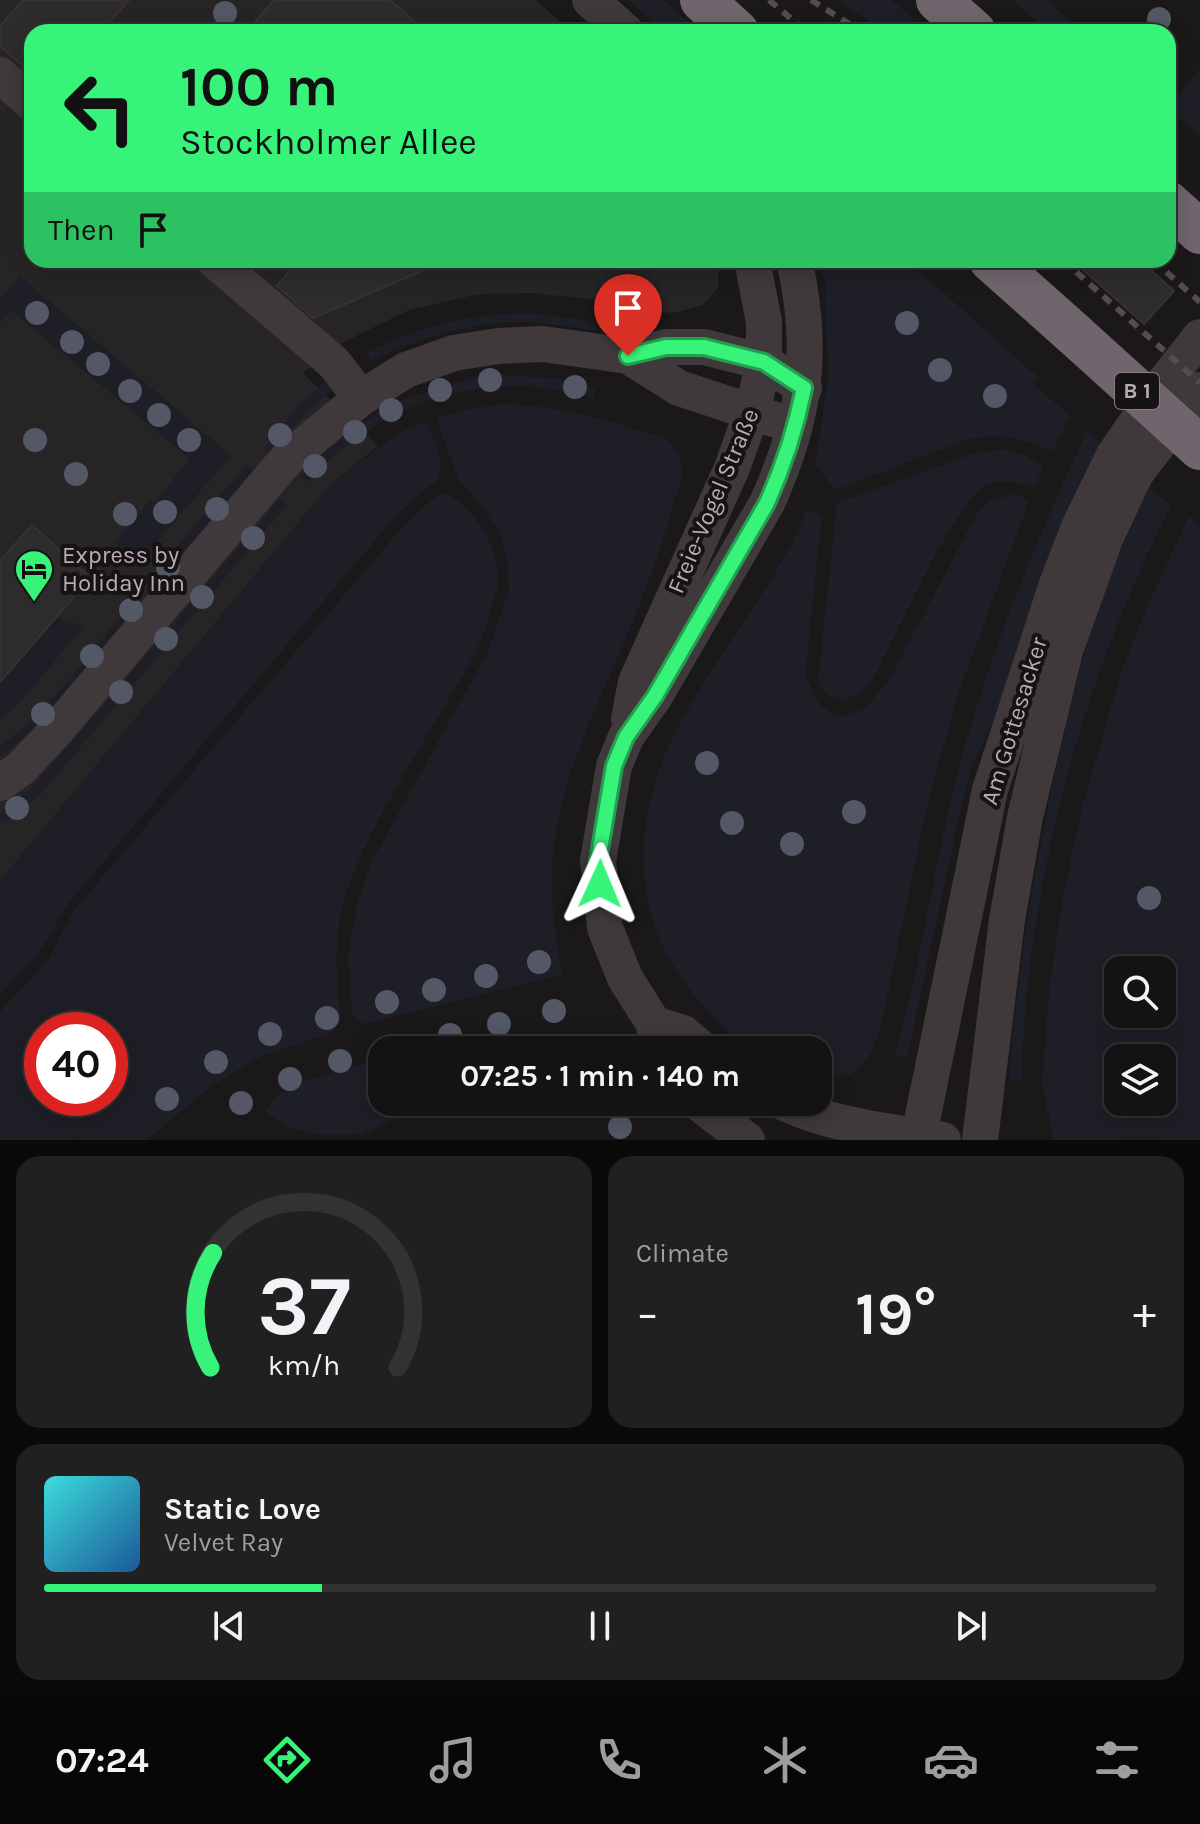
<!DOCTYPE html>
<meta charset="utf-8">
<style>
body{margin:0;font-family:Karla,sans-serif;background:#212021;color:#f1f3f6;height:100vh;display:flex;flex-direction:column;font-size:30px;white-space:nowrap}
*{box-sizing:border-box;margin:0}
p{font-size:26px;color:#9d9ea0}
.icon{flex:none;width:44px;height:44px;fill:none;stroke:currentColor;stroke-width:2;stroke-linecap:round;stroke-linejoin:round}
.map{position:relative;height:1140px;overflow:hidden}
.drawer{display:flex;flex-direction:column;gap:16px;padding:16px;background:#0b0a0a;flex:1}
.drawer>*{flex:none}
.top-card{position:absolute;left:24px;top:24px;width:1152px;height:244px;border-radius:24px;box-shadow:0 4px 20px #0003,0 0 0 2px #333233;background:#38f37a;color:#111;overflow:hidden}
.tools{position:absolute;left:1104px;top:956px;display:grid;gap:16px}
.tools a{display:grid;place-items:center;width:72px;height:72px;border-radius:16px;background:#141213;box-shadow:0 4px 20px #0003,0 0 0 2px #333233;font-size:40px}
.speed{position:absolute;left:24px;top:1012px;display:flex;gap:16px;font-size:40px;font-weight:700;text-align:center}
.speed>*{display:grid;place-content:center;width:104px;height:104px;border-radius:50%;background:#141213;box-shadow:0 4px 20px #0003,0 0 0 2px #333233;line-height:1}
.speed .limit{border:12px solid #d22;background:#fff;color:#111}
.pin{position:absolute;display:grid;place-items:center;width:68px;height:68px;color:#fff;margin:-82px -34px;border-radius:50% 50% 50% 0;rotate:-45deg;box-shadow:0 0 8px #0007}
.pin .icon{rotate:45deg}
.me{position:absolute;width:88px;margin:-44px;rotate:1deg;stroke-linejoin:round;filter:drop-shadow(0 0 6px #0008)}
.turn{display:flex;align-items:center;gap:28px;height:168px;padding:0 24px;font-size:36px}
.turn .icon{width:104px;height:104px;stroke-width:2.5}
.turn b{display:block;font-size:56px;line-height:68px}
.then{display:flex;align-items:center;height:76px;padding:0 24px;background:#0003;gap:16px;font-size:30px}
.big{font-size:60px;font-weight:700;line-height:1.1}
.drawer .tile{flex:1;display:flex;flex-direction:column;justify-content:center;gap:12px;min-width:0;padding:0 28px;border-radius:24px;background:#212021}
.drawer .dial{align-items:center;gap:0}
.dial svg{height:208px;overflow:visible;fill:none;stroke:#333233;stroke-width:7;stroke-linecap:round;text-anchor:middle}
.dial text{fill:#f1f3f6;stroke:none}
.song{display:flex;align-items:center;gap:24px}
.cover{width:96px;height:96px;border-radius:12px;background:linear-gradient(135deg,hsl(180 70% 55%),hsl(210 70% 35%))}
.played{height:8px;border-radius:4px;background:linear-gradient(90deg,#38f37a 25%,#333233 25%)}
.keys{display:flex;justify-content:space-around;direction:ltr}
.heat{display:flex;justify-content:space-between;align-items:center;font-size:44px;direction:ltr}
.drawer .tiles{flex:1;display:grid;gap:16px;grid-template-columns:1fr 1fr}
.tile:last-child{grid-column:span 2}
.trip{position:absolute;left:368px;top:1036px;width:464px;height:80px;border-radius:24px;background:#141213;box-shadow:0 4px 20px #0003,0 0 0 2px #333233;font-weight:700;line-height:80px;text-align:center}
.dock{display:flex;height:128px;justify-content:space-around;align-items:center;background:#080708;color:#9d9ea0}
.dock .icon{width:56px;height:56px}
.dock .current{color:#38f37a}
.dock b{font-size:36px;color:#f1f3f6}
.map>svg:first-child{display:block}
</style>
<div class="map">
<svg width="1200" height="1140" viewBox="0 0 1200 1140">
<rect width="100%" height="100%" fill="#1a1819"/>
<path fill="#272425" d="M0,0h536l36,32h-540v228h687v3l-1,25 -15,17 -29,8 -31,-2 -55,-12 -56,-6 -53,1 -70,16 -69,34 -37,29 75,73 -48,39 -330,396z"/>
<path fill="#1e1f26" fill-rule="evenodd" d="M628,0h36l35,32h-36z
M835,0h57l35,32h-40z
M1012,0h35l35,32h-33z
M1200,69v67l-32,-28v-18l8,7z
M819,260h88l131,117 -5,6 37,33 -18,35c-31,-14 -53,-19 -87,-11l-129,50 -21,-25 13,-84 -3,-100z
M20,276l211,180 -92,106 -24,-20 36,-43 3,4 36,-44 -179,-149 -11,13v-23z
M532,313l48,6 18,8 -1,4c-22,-3 -46,-8 -69,-9 -56,-1 -107,15 -157,39l-5,-9c62,-28 98,-38 166,-39z
M490,374l70,5 35,10 -2,9c-114,-31 -205,1 -287,84l-7,-5c59,-62 108,-85 191,-103z
M325,382l7,8 -25,22 -36,41 -6,-6 35,-43z
M501,404c58,1 110,18 165,34 11,12 16,21 17,37 -13,40 -25,82 -40,121 -34,90 -87,176 -91,276 -1,35 4,68 10,102l-197,50 -13,-10 -4,-56 9,-53 15,-44 117,-211 20,-60 -2,-31 -8,-27 -17,-25 -24,-28 -20,-56 1,-5 31,-9z
M426,421c6,17 22,43 11,59l-38,32 -331,392 -27,46 -41,45v-114l330,-396 68,-52z
M1087,431l20,18 -89,218 -46,99 -9,32 -56,260 -12,-4c26,-87 37,-178 59,-266 31,-124 79,-242 133,-357z
M1003,449l19,5 21,11 -7,21 -30,-4 -21,2 -19,20 -30,49 -63,126 -10,12 -20,10 -11,-3 -9,-7 -5,-10 19,-178 136,-49z
M246,465l9,8 -87,102 -9,-7z
M1150,488l21,18c-90,177 -143,375 -150,574l-12,-1c8,-106 25,-211 48,-314 15,-67 32,-136 57,-200 11,-26 24,-52 36,-77z
M440,493c16,2 32,19 40,33 11,17 19,36 18,57 0,8 -5,15 -6,23 -7,35 -27,66 -46,98 -33,56 -72,116 -95,176 -18,44 -16,92 -10,138l-10,15 -71,24 -50,30 -63,53h-147v-128l48,-52 26,-50 332,-387zM110,1030v68h-68v-68z
M1015,494l14,7 -70,191 -30,105 -49,234c-13,34 -23,50 -62,48v-29c-19,0 -43,4 -61,0 -21,-5 -62,-52 -74,-70 -23,-32 -36,-67 -39,-106 -11,-146 114,-240 163,-365l15,7 -17,159 14,29 16,11 10,1 19,-7 24,-27 88,-167 12,-14z
M280,499l7,6 -248,291 -29,23 -10,4v-11l31,-23z
M1189,516l11,10v614h-146l-12,-55 8,-103 13,-85 20,-94 41,-139 23,-57zM1118,970h44v44h-44zM1118,1058h44v44h-44z
M135,598l3,12c-43,50 -83,108 -138,146v-11c48,-30 97,-102 135,-147z
M57,617l27,9 -62,74 -22,21v-43l3,1z
M382,1058v44h40l-3,6 -57,26 -40,1 -38,-9 -19,-15 12,-16 12,-9z"/>
<path fill="#2e2b2c" stroke="#363233" stroke-width="2" d="M23,0h106l-28,32h-69v42l-32,-28v-20z
M274,0h116l37,32h-181z
M299,260h148l-134,58 -36,-32z
M1072,260h68l34,31 -30,33z
M32,525l55,50 -10,11 4,3 -81,93v-121z"/>
<g fill="none" stroke-linecap="round" stroke-linejoin="round">
<path stroke="#3f393c" stroke-width="36" d="M590,0l36,32
M0,75l32,28
M214,260l120,103 27,35
M628,356l51,32 94,31
M629,719l7,-37 96,-214 20,-56 12,-50v-40l-12,-62
M0,783l20,-14 33,-35 233,-274 75,-62 45,-28 48,-17 44,-7 45,-2 85,12 38,-9h38l60,15 40,26
M654,1024l29,9 20,17
M657,1050l-3,-26 -29,-46 -20,-50 -7,-67 16,-95 12,-29 29,-41 112,-193c38,-83 48,-154 27,-243
M697,1102l50,38
M782,1102c51,24 106,29 161,38
M918,1140l72,-350 67,-206 22,-57 35,-72 49,-71 37,-47
M980,1140l27,-220 18,-103 40,-166 40,-112 31,-66 64,-83"/>
<path stroke="#70656c" stroke-width="44" d="M702,0l35,32
M938,0l36,32
M1168,203l32,29
M991,260l83,74"/>
<path stroke="#544c51" stroke-width="6" stroke-dasharray="10 8" stroke-linecap="butt" d="M769,0l38,32
M811,0l51,32
M1063,260l137,123
M1153,260l47,42"/>
<path stroke="#70656c" stroke-width="44" d="M1074,334l126,114"/>
</g>
<g fill="#535766">
<circle cx="225" cy="13" r="12"/>
<circle cx="1159" cy="19" r="12"/>
<circle cx="37" cy="313" r="12"/>
<circle cx="907" cy="323" r="12"/>
<circle cx="72" cy="342" r="12"/>
<circle cx="98" cy="364" r="12"/>
<circle cx="940" cy="370" r="12"/>
<circle cx="490" cy="380" r="12"/>
<circle cx="575" cy="387" r="12"/>
<circle cx="440" cy="390" r="12"/>
<circle cx="130" cy="391" r="12"/>
<circle cx="995" cy="396" r="12"/>
<circle cx="391" cy="410" r="12"/>
<circle cx="159" cy="415" r="12"/>
<circle cx="355" cy="432" r="12"/>
<circle cx="280" cy="435" r="12"/>
<circle cx="35" cy="440" r="12"/>
<circle cx="189" cy="440" r="12"/>
<circle cx="315" cy="466" r="12"/>
<circle cx="76" cy="474" r="12"/>
<circle cx="217" cy="509" r="12"/>
<circle cx="165" cy="512" r="12"/>
<circle cx="125" cy="514" r="12"/>
<circle cx="253" cy="538" r="12"/>
<circle cx="168" cy="567" r="12"/>
<circle cx="202" cy="597" r="12"/>
<circle cx="131" cy="610" r="12"/>
<circle cx="166" cy="639" r="12"/>
<circle cx="92" cy="656" r="12"/>
<circle cx="121" cy="692" r="12"/>
<circle cx="43" cy="714" r="12"/>
<circle cx="707" cy="763" r="12"/>
<circle cx="17" cy="808" r="12"/>
<circle cx="854" cy="812" r="12"/>
<circle cx="732" cy="823" r="12"/>
<circle cx="792" cy="844" r="12"/>
<circle cx="1149" cy="898" r="12"/>
<circle cx="539" cy="962" r="12"/>
<circle cx="486" cy="976" r="12"/>
<circle cx="434" cy="990" r="12"/>
<circle cx="387" cy="1002" r="12"/>
<circle cx="554" cy="1011" r="12"/>
<circle cx="327" cy="1018" r="12"/>
<circle cx="499" cy="1024" r="12"/>
<circle cx="270" cy="1034" r="12"/>
<circle cx="450" cy="1035" r="12"/>
<circle cx="340" cy="1061" r="12"/>
<circle cx="216" cy="1062" r="12"/>
<circle cx="290" cy="1079" r="12"/>
<circle cx="167" cy="1099" r="12"/>
<circle cx="241" cy="1103" r="12"/>
<circle cx="620" cy="1127" r="12"/>
</g>
<g fill="none" stroke-linecap="round" stroke-linejoin="round">
<defs>
<path id="route" d="M600,884l-2,-23 16,-95 12,-29 29,-41 112,-193c17,-38 29,-75 37,-115l-40,-26 -60,-15h-38l-38,9"/>
</defs>
<use href="#route" stroke="#249e4f" stroke-width="20"/>
<use href="#route" stroke="#38f37a" stroke-width="14"/>
</g>
<defs>
<symbol id="hotel-pin" viewBox="-11 -11 22 30"><path d="M0 17L-7.5 6A9.5 9.5 0 1 1 7.5 6Z" fill="#38f37a" stroke="#151314"/><path d="M-6-4.5h1.5V1H6V5H4.5V3h-9V5H-6ZM-4 0a1.8 1.8 0 1 1 3.6 0ZM.5 0V-2.5h3Q6-2.5 6 0Z" fill="#111"/></symbol>
</defs>
<g fill-rule="evenodd">
<use href="#hotel-pin" x="12" y="547" width="44" height="60"/>
</g>
<g text-anchor="middle" dominant-baseline="central" stroke-width="8" stroke-linejoin="round" paint-order="stroke">
<rect fill="#151314" stroke="#887d84" stroke-width="2" x="1115" y="373" width="44" height="36" rx="6"/>
<g font-size="22" font-weight="bold" fill="#baaab4">
<text x="1137" y="391">B 1</text>
</g>
<g font-size="24" fill="#baaab4" stroke="#151314">
<text transform="translate(713 501) rotate(-67)">Freie-Vogel Straße</text>
<text transform="translate(1014 721) rotate(-73)">Am Gottesacker</text>
</g>
<g font-size="24" fill="#baaab4" stroke="#151314" text-anchor="start">
<text x="62" y="555">Express by<tspan x="62" dy="28">Holiday Inn</tspan></text>
</g>
</g>
</svg>
<div class="tools">
<a><svg class="icon" aria-label="search" viewBox="0 0 24 24"><circle cx="10" cy="10" r="6"/><path d="M15 15l6 6"/></svg></a>
<a><svg class="icon" aria-label="layers" viewBox="0 0 24 24"><path d="M12 4l9 5-9 5-9-5zM3 14l9 5 9-5"/></svg></a>
</div>
<div class="speed"><div class="limit">40</div></div>
<div class="pin" style="left:628px;top:356px;background:#d93025"><svg class="icon" aria-label="arrive" viewBox="0 0 24 24"><path d="M6 21V4h12l-3 4 3 4H6"/></svg></div>
<svg class="me" style="left:600px;top:884px" viewBox="-20 -20 40 40"><path d="M0-17L14 15 0 8-14 15z" fill="#38f37a" stroke="#fff" stroke-width="4"/></svg>
<div class="trip">07:25 · 1 min · 140 m</div>
<div class="top-card">
<div class="turn"><svg class="icon" aria-label="left" viewBox="0 0 24 24"><path d="M17 20v-9H6M10 6l-5 5 5 5"/></svg><div><b>100 m</b>Stockholmer Allee</div></div>
<div class="then">Then<svg class="icon" aria-label="arrive" viewBox="0 0 24 24"><path d="M6 21V4h12l-3 4 3 4H6"/></svg></div>
</div>
</div>
<section class="drawer">
<div class="tiles">
<div class="tile dial"><svg viewBox="0 0 100 80">
<path d="M14 69A42 42 0 1 1 86 69"/>
<path d="M14 69A42 42 0 0 1 15 25" stroke="#38f37a"/>
<text x="50" y="56" font-size="32" font-weight="700">37</text>
<text x="50" y="72" font-size="11">km/h</text>
</svg></div>
<div class="tile"><p>Climate</p>
<div class="heat"><a>−</a><b class="big">19°</b><a>+</a></div>
</div>
<div class="tile">
<div class="song"><i class="cover"></i><div><b>Static Love</b><p>Velvet Ray</p></div></div>
<div class="played"></div>
<div class="keys"><svg class="icon" aria-label="previous" viewBox="0 0 24 24"><path d="M18 5L8 12l10 7zM5 5v14"/></svg><svg class="icon" aria-label="pause" viewBox="0 0 24 24"><path d="M8 5v14M16 5v14"/></svg><svg class="icon" aria-label="next" viewBox="0 0 24 24"><path d="M6 5l10 7-10 7zM19 5v14"/></svg></div>
</div>
</div>
</section>
<nav class="dock">
<b>07:24</b>
<svg class="icon current" aria-label="directions" viewBox="0 0 24 24"><path d="M12 3l9 9-9 9-9-9zM9 14v-3h6M13 9l2 2-2 2"/></svg>
<svg class="icon" aria-label="music" viewBox="0 0 24 24"><path d="M9 18V5l10-2v13"/><circle cx="6" cy="18" r="3"/><circle cx="16" cy="16" r="3"/></svg>
<svg class="icon" aria-label="phone" viewBox="0 0 24 24"><path d="M5 4h4l2 5-3 2q2 4 5 5l2-3 5 2v4C11 20 4 13 5 4z"/></svg>
<svg class="icon" aria-label="climate" viewBox="0 0 24 24"><path d="M12 3v18M4 7l16 10M4 17L20 7"/></svg>
<svg class="icon" aria-label="car" viewBox="0 0 24 24"><path d="M5 17H2v-5l4-1 3-4h7l3 4 3 1v5h-3M9 17h6M6 11h13"/><circle cx="7" cy="17" r="2"/><circle cx="17" cy="17" r="2"/></svg>
<svg class="icon" aria-label="filters" viewBox="0 0 24 24"><path d="M4 7h16M4 17h16"/><circle cx="9" cy="7" r="2"/><circle cx="15" cy="17" r="2"/></svg>
</nav>
